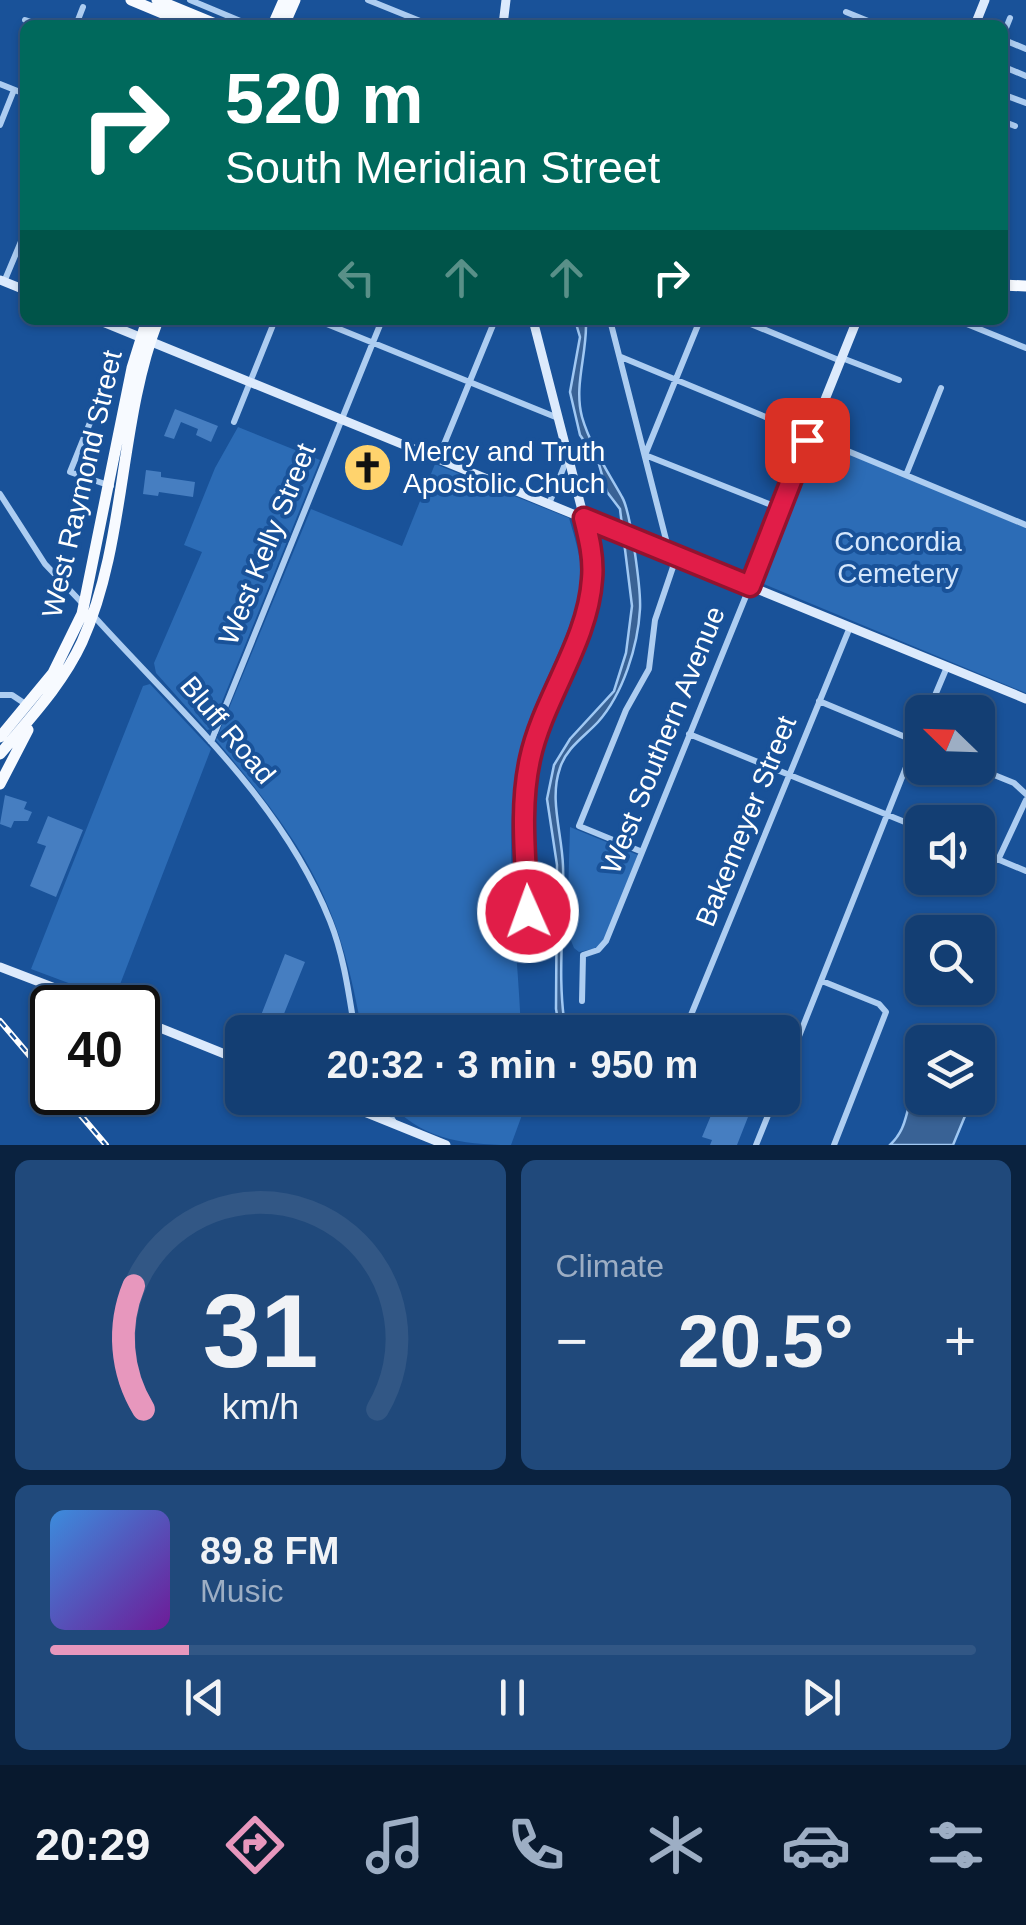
<!DOCTYPE html>
<meta charset="utf-8">
<style>
body{margin:0;font-family:Arial,sans-serif;background:#20497b;color:#f1f3f6;height:100vh;display:flex;flex-direction:column;font-size:38px;white-space:nowrap}
*{box-sizing:border-box;margin:0}
p{font-size:32px;color:#9daec4}
.icon{flex:none;width:55px;height:55px;fill:none;stroke:currentColor;stroke-width:2;stroke-linecap:round;stroke-linejoin:round}
.map{position:relative;height:1145px;overflow:hidden}
.side{display:flex;flex-direction:column;gap:15px;padding:15px;background:#0a223f;flex:1}
.side>*{flex:none}
.top-card{position:absolute;left:20px;top:20px;width:988px;height:305px;border-radius:15px;box-shadow:0 2px 8px #0004,0 0 0 2px #325785;background:#00695c;color:#fff;overflow:hidden}
.needle{width:65px;rotate:293deg}
.fabs{position:absolute;left:905px;top:695px;display:grid;gap:20px}
.fabs a{display:grid;place-items:center;width:90px;height:90px;border-radius:15px;background:#133e73;box-shadow:0 2px 8px #0004,0 0 0 2px #325785;font-size:50px}
.speed{position:absolute;left:30px;top:985px;display:flex;gap:20px;font-size:50px;font-weight:700;text-align:center}
.speed>*{display:grid;place-content:center;width:130px;height:130px;border-radius:50%;background:#133e73;box-shadow:0 2px 8px #0004,0 0 0 2px #325785;line-height:1}
.speed .limit{border:5px solid #111;border-radius:15px;background:#fff;color:#111}
.pin{position:absolute;display:grid;place-items:center;width:85px;height:85px;color:#fff;margin:-42px;border-radius:20px;box-shadow:0 5px 15px #0006}
.me{position:absolute;width:110px;margin:-55px;rotate:358deg;stroke-linejoin:round;filter:drop-shadow(0 0 8px #0008)}
.turn{display:flex;align-items:center;gap:35px;height:210px;padding:0 40px;font-size:45px}
.turn .icon{width:130px;height:130px;stroke-width:2.5}
.turn b{display:block;font-size:70px;line-height:85px}
.lanes{display:flex;align-items:center;height:95px;padding:0 40px;background:#0003;justify-content:center;gap:50px;direction:ltr}
.lanes .off{opacity:.35}
.big{font-size:75px;font-weight:600;line-height:1.1}
.side .widget{flex:1;display:flex;flex-direction:column;justify-content:center;gap:15px;min-width:0;padding:0 35px;border-radius:15px;background:#20497b}
.side .dial{align-items:center;gap:0}
.dial svg{height:260px;overflow:visible;fill:none;stroke:#325785;stroke-width:7;stroke-linecap:round;text-anchor:middle}
.dial text{fill:#f1f3f6;stroke:none}
.song{display:flex;align-items:center;gap:30px}
.cover{width:120px;height:120px;border-radius:15px;background:linear-gradient(135deg,hsl(210 70% 55%),hsl(280 70% 35%))}
.played{height:10px;border-radius:5px;background:linear-gradient(90deg,#e797bd 15%,#325785 15%)}
.keys{display:flex;justify-content:space-around;direction:ltr}
.heat{display:flex;justify-content:space-between;align-items:center;font-size:55px;direction:ltr}
.side .tiles{flex:1;display:grid;gap:15px;grid-template-columns:1fr 1fr}
.widget:last-child{grid-column:span 2}
.trip{position:absolute;left:225px;top:1015px;width:575px;height:100px;border-radius:15px;background:#133e73;box-shadow:0 2px 8px #0004,0 0 0 2px #325785;font-weight:600;line-height:100px;text-align:center}
.menu{display:flex;height:160px;justify-content:space-around;align-items:center;background:#08192e;color:#9daec4}
.menu .icon{width:70px;height:70px}
.menu .on{color:#e797bd}
.menu b{font-size:45px;color:#f1f3f6}
.map>svg:first-child{display:block}
</style>
<div class="map">
<svg width="1026" height="1145" viewBox="0 0 1026 1145">
<rect width="100%" height="100%" fill="#195299"/>
<path fill="#2c6cb6" d="M238,427l82,33 -109,269 -4,1 -51,-57 -2,-10 48,-111 -18,-7 31,-77z
M812,438l214,90v165l-272,-113z
M435,464l134,54c7,24 16,50 10,75 -13,60 -52,111 -62,172 -14,87 1,180 4,267h-159c-23,-136 -59,-188 -146,-292l95,-231 91,37z
M150,684l61,65 -97,251 -83,-31 112,-283z
M570,827l68,28 -37,92 -22,5 -5,-4 -7,-17z
M386,1098h136v17l-11,30c-49,0 -93,-6 -125,-47z"/>
<path fill="#396295" stroke="#a0c8f3" stroke-width="2.5" d="M575,320h7l4,6c0,31 -12,61 -4,91 8,28 26,55 40,80 9,15 19,94 18,112 -2,37 -17,85 -42,113 -13,14 -32,26 -38,46 -11,31 2,65 3,98 2,55 -7,112 3,166h-6l-4,-23 1,-144 -10,-66 7,-34 16,-26 44,-48 12,-38 6,-47 -12,-97 -13,-17 -9,-31 -18,-26 -10,-43 10,-55z
M922,1081v17h27l16,18 -12,29h-63c22,-21 12,-40 32,-64z"/>
<path fill="#467ec1" d="M175,409l43,17 -7,16 -15,-7 2,-6 -17,-7 -7,17 -10,-3z
M146,470l15,2v5l34,5 -2,15 -34,-5 -1,4 -15,-2z
M5,795l22,7 -3,7 8,3 -4,9h-14l-3,7 -11,-4z
M48,816l35,14 -27,67 -26,-11 16,-40 -9,-3z
M285,954l20,8 -28,69 -16,1 -4,-1 1,-8z
M717,1101l5,2 -2,3 28,11 -11,28h-27l2,-5 -10,-3z"/>
<g fill="none" stroke-linecap="round" stroke-linejoin="round">
<path stroke="#adcdf1" stroke-width="6" d="M190,0l60,25
M368,0l62,25
M846,12l32,13
M25,20l16,5
M76,25l7,-18
M1002,38l8,-20
M1002,39l24,10
M1002,66l24,10
M0,84l25,10
M1002,94l24,9
M1002,121l13,5
M0,125l14,-35
M4,282l21,-50
M317,320l241,98
M610,320l63,247 -18,53 -6,49 -23,41 -47,116 61,25
M700,320l-55,135 134,53
M741,320l100,41
M957,320l69,28
M621,357l405,168
M842,358l57,22
M234,422l41,-102
M438,459l57,-139
M906,475l35,-87
M111,486l-41,-14 45,-111
M0,494l45,70 38,40
M549,504l18,-45
M91,613c86,96 190,185 239,308 14,35 19,74 25,111
M0,695h12l15,10
M819,701l103,43
M928,712l19,-45
M689,734l233,95
M211,742l171,-422
M977,768l37,15 12,11
M978,851l48,20
M998,860l28,-60
M822,981l57,23 7,8 -52,133
M582,1001l1,-46 15,-5 8,-9 144,-355
M684,1032l166,-405
M782,1079l140,-352
M379,1098l15,24
M756,1145l19,-47"/>
<path stroke="#dceafc" stroke-width="9" d="M503,25l3,-25
M975,25l10,-25
M0,280l25,10
M98,320l928,379
M750,586l107,-266
M529,943l-5,-129 4,-47 9,-35 51,-126 5,-36 -9,-52 -51,-198
M0,967l107,41
M138,1019l104,42
M330,1098l116,47"/>
<path stroke="#f7faff" stroke-width="11" d="M131,0l60,25
M157,0l61,25
M273,25l11,-25
M284,25l11,-25
M1002,285l24,1
M0,737l53,-64 29,-59 50,-246 15,-48
M0,754c30,-36 62,-69 82,-112 45,-101 36,-219 76,-322
M0,784l28,-54"/>
<defs>
<path id="rail" d="M0,1021l52,61
M61,1092l45,53"/>
</defs>
<use href="#rail" stroke="#fff" stroke-width="6"/>
<use href="#rail" stroke="#195299" stroke-width="2.5" stroke-dasharray="8" stroke-linecap="butt"/>
</g>
<g fill="none" stroke-linecap="round" stroke-linejoin="round">
<defs>
<path id="route" d="M528,912c-2,-50 -9,-103 2,-153 13,-61 58,-117 62,-180 2,-21 -3,-41 -8,-61l166,68 57,-146"/>
</defs>
<use href="#route" stroke="#92132f" stroke-width="25"/>
<use href="#route" stroke="#e11d48" stroke-width="18"/>
</g>
<defs>
<symbol id="church-disc" viewBox="-11 -11 22 22"><circle r="9.5" fill="#ffd36d" stroke="#195299"/><path d="M-1.2-6h2.4v3.5h3.3v2.4h-3.3V6h-2.4V-.1h-3.3v-2.4h3.3Z" fill="#111"/></symbol>
</defs>
<g fill-rule="evenodd">
<use href="#church-disc" x="340" y="440" width="55" height="55"/>
</g>
<g text-anchor="middle" dominant-baseline="central" stroke-width="8" stroke-linejoin="round" paint-order="stroke">
<g font-size="28" fill="#fff" stroke="#195299" text-anchor="start">
<text x="403" y="451">Mercy and Truth<tspan x="403" dy="32">Apostolic Chuch</tspan></text>
</g>
<g font-size="28" fill="#fff" stroke="#195299">
<text transform="translate(82 484) rotate(-77)">West Raymond Street</text>
<text transform="translate(267 544) rotate(-68)">West Kelly Street</text>
<text transform="translate(228 730) rotate(50)">Bluff Road</text>
<text transform="translate(663 740) rotate(-68)">West Southern Avenue</text>
<text transform="translate(746 821) rotate(-68)">Bakemeyer Street</text>
</g>
<g font-size="28" fill="#d5e7fc" stroke="#195299">
<text x="898" y="541">Concordia<tspan x="898" dy="32">Cemetery</tspan></text>
</g>
</g>
</svg>
<div class="fabs">
<a><svg class="needle" viewBox="-14 -14 28 28"><path d="M0-13l5 13h-10z" fill="#e53935"/><path d="M0 13l5-13h-10z" fill="#9daec4"/></svg></a>
<a><svg class="icon" aria-label="sound" viewBox="0 0 24 24"><path d="M4 9h4l5-4v14l-5-4H4zM17 9q2 3 0 6"/></svg></a>
<a><svg class="icon" aria-label="search" viewBox="0 0 24 24"><circle cx="10" cy="10" r="6"/><path d="M15 15l6 6"/></svg></a>
<a><svg class="icon" aria-label="layers" viewBox="0 0 24 24"><path d="M12 4l9 5-9 5-9-5zM3 14l9 5 9-5"/></svg></a>
</div>
<div class="speed"><div class="limit">40</div></div>
<div class="pin" style="left:807px;top:440px;background:#d93025"><svg class="icon" aria-label="arrive" viewBox="0 0 24 24"><path d="M6 21V4h12l-3 4 3 4H6"/></svg></div>
<svg class="me" style="left:528px;top:912px" viewBox="-20 -20 40 40"><circle r="17" fill="#e11d48" stroke="#fff" stroke-width="3"/><path d="M0-11L8 9 0 5-8 9z" fill="#fff"/></svg>
<div class="trip">20:32 · 3 min · 950 m</div>
<div class="top-card">
<div class="turn"><svg class="icon" aria-label="right" viewBox="0 0 24 24"><path d="M7 20v-9h11M14 6l5 5-5 5"/></svg><div><b>520 m</b>South Meridian Street</div></div>
<div class="lanes"><svg class="icon off" aria-label="left" viewBox="0 0 24 24"><path d="M17 20v-9H6M10 6l-5 5 5 5"/></svg><svg class="icon off" aria-label="ahead" viewBox="0 0 24 24"><path d="M12 20V5M6 11l6-6 6 6"/></svg><svg class="icon off" aria-label="ahead" viewBox="0 0 24 24"><path d="M12 20V5M6 11l6-6 6 6"/></svg><svg class="icon" aria-label="right" viewBox="0 0 24 24"><path d="M7 20v-9h11M14 6l5 5-5 5"/></svg></div>
</div>
</div>
<section class="side">
<div class="tiles">
<div class="widget dial"><svg viewBox="0 0 100 80">
<path d="M14 69A42 42 0 1 1 86 69"/>
<path d="M14 69A42 42 0 0 1 11 31" stroke="#e797bd"/>
<text x="50" y="56" font-size="32" font-weight="700">31</text>
<text x="50" y="72" font-size="11">km/h</text>
</svg></div>
<div class="widget"><p>Climate</p>
<div class="heat"><a>−</a><b class="big">20.5°</b><a>+</a></div>
</div>
<div class="widget">
<div class="song"><i class="cover"></i><div><b>89.8 FM</b><p>Music</p></div></div>
<div class="played"></div>
<div class="keys"><svg class="icon" aria-label="previous" viewBox="0 0 24 24"><path d="M18 5L8 12l10 7zM5 5v14"/></svg><svg class="icon" aria-label="pause" viewBox="0 0 24 24"><path d="M8 5v14M16 5v14"/></svg><svg class="icon" aria-label="next" viewBox="0 0 24 24"><path d="M6 5l10 7-10 7zM19 5v14"/></svg></div>
</div>
</div>
</section>
<nav class="menu">
<b>20:29</b>
<svg class="icon on" aria-label="directions" viewBox="0 0 24 24"><path d="M12 3l9 9-9 9-9-9zM9 14v-3h6M13 9l2 2-2 2"/></svg>
<svg class="icon" aria-label="music" viewBox="0 0 24 24"><path d="M9 18V5l10-2v13"/><circle cx="6" cy="18" r="3"/><circle cx="16" cy="16" r="3"/></svg>
<svg class="icon" aria-label="phone" viewBox="0 0 24 24"><path d="M5 4h4l2 5-3 2q2 4 5 5l2-3 5 2v4C11 20 4 13 5 4z"/></svg>
<svg class="icon" aria-label="climate" viewBox="0 0 24 24"><path d="M12 3v18M4 7l16 10M4 17L20 7"/></svg>
<svg class="icon" aria-label="car" viewBox="0 0 24 24"><path d="M5 17H2v-5l4-1 3-4h7l3 4 3 1v5h-3M9 17h6M6 11h13"/><circle cx="7" cy="17" r="2"/><circle cx="17" cy="17" r="2"/></svg>
<svg class="icon" aria-label="filters" viewBox="0 0 24 24"><path d="M4 7h16M4 17h16"/><circle cx="9" cy="7" r="2"/><circle cx="15" cy="17" r="2"/></svg>
</nav>
